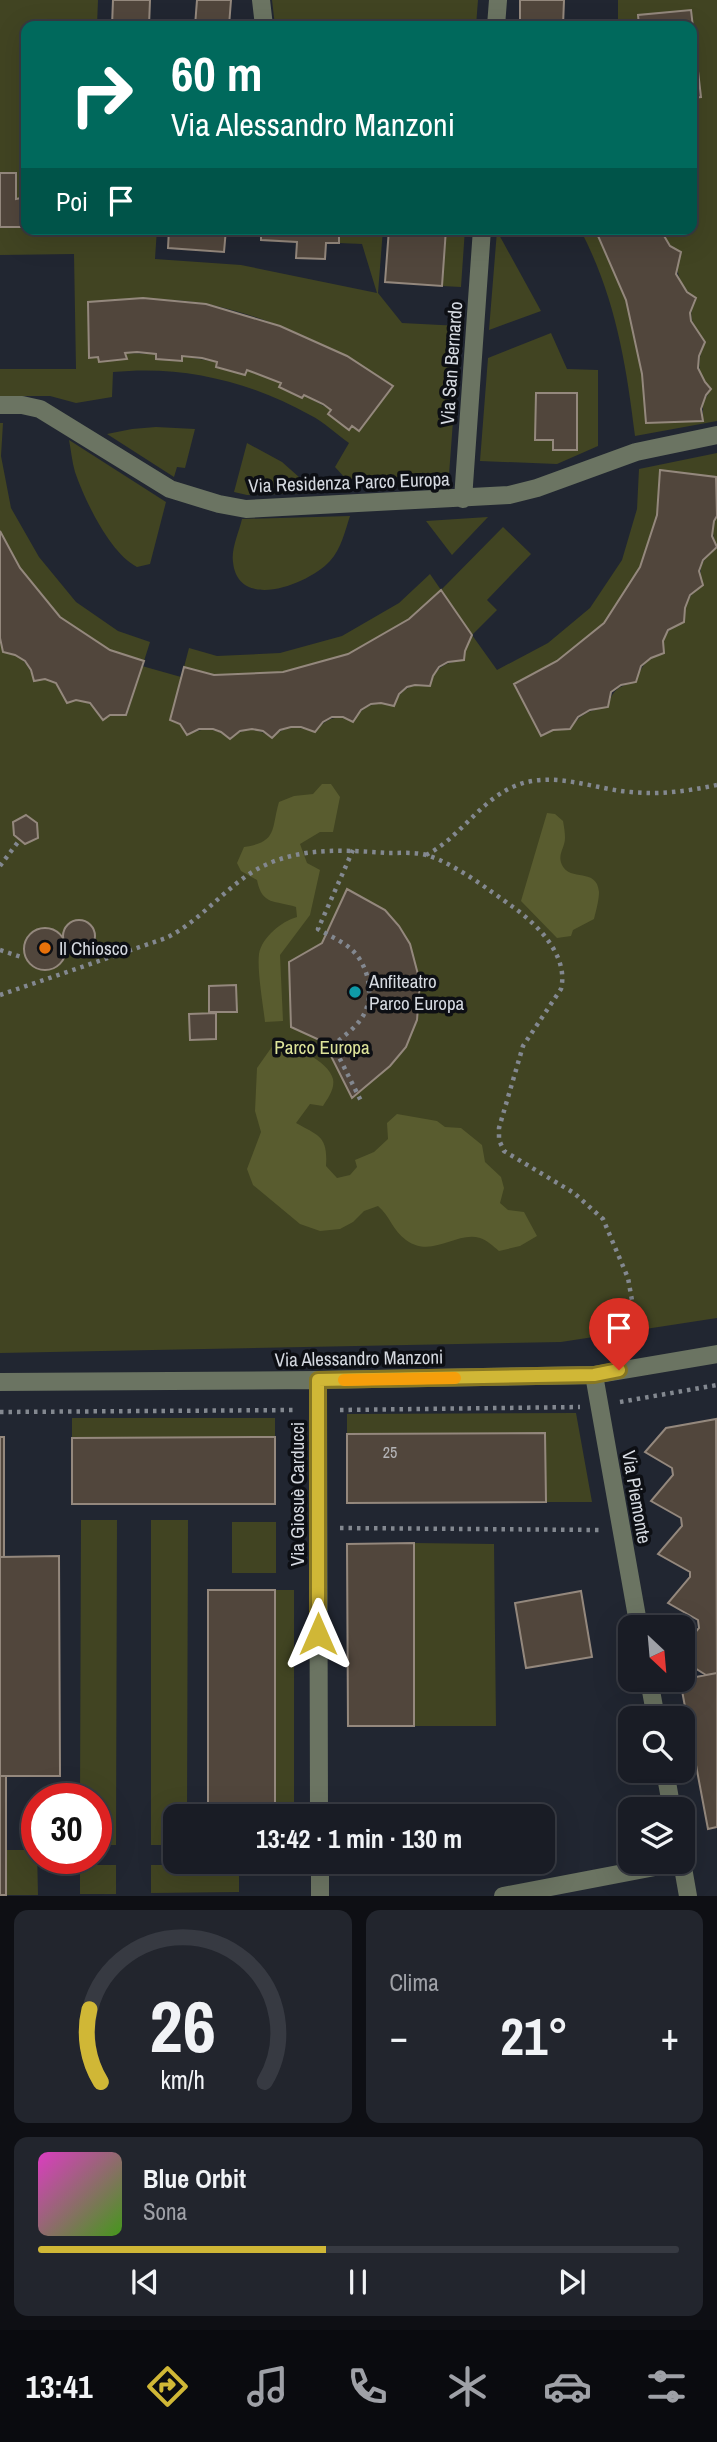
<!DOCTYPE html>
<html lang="it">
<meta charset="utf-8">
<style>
body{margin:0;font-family:"Archivo Narrow",sans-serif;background:#22252d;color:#f1f3f6;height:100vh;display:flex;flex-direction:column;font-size:26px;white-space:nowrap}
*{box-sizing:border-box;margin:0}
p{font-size:23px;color:#9fa1a7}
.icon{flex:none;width:38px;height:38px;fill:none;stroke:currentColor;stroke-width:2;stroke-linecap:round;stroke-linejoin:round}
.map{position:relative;height:1896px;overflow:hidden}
.side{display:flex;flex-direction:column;gap:14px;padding:14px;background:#0e0f14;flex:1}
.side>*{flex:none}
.hud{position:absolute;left:21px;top:21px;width:676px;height:214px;border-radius:14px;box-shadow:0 7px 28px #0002,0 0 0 2px #373a42;background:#00695c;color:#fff;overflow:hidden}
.needle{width:46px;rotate:154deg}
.fabs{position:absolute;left:618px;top:1615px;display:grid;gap:14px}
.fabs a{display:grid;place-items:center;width:77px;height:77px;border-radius:14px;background:#191c25;box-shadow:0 7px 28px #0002,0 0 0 2px #373a42;font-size:35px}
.speed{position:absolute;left:21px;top:1783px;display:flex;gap:14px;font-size:35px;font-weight:700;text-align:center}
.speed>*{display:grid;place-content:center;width:91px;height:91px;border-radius:50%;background:#191c25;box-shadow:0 7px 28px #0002,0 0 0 2px #373a42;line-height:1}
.speed .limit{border:10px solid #d22;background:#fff;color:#111}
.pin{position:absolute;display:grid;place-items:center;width:60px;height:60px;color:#fff;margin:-72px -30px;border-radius:50% 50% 50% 0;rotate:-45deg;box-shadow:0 0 7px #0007}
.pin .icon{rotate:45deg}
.me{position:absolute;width:77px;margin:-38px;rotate:0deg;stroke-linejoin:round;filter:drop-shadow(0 0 5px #0008)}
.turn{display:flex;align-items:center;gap:24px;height:147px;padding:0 35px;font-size:32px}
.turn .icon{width:91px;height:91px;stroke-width:2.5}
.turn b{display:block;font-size:49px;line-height:60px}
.then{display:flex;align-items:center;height:66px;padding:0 35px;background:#0003;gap:14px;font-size:26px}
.big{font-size:52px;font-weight:800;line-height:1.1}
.side .card{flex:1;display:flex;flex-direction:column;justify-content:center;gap:10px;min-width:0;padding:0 24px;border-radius:14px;background:#22252d}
.side .dial{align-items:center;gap:0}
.dial svg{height:182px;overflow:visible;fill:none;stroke:#373a42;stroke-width:7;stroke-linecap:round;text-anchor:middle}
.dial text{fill:#f1f3f6;stroke:none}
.song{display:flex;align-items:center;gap:21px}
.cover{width:84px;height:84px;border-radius:10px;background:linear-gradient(135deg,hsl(310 70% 55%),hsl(100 70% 35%))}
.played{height:7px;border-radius:4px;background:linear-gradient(90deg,#d0b736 45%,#373a42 45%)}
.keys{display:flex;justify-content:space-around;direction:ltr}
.heat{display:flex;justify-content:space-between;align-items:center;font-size:38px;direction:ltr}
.side .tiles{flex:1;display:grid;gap:14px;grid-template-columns:1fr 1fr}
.card:last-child{grid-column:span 2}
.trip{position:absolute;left:163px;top:1804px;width:392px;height:70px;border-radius:14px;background:#191c25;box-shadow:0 7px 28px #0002,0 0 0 2px #373a42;font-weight:800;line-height:70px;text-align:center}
.dock{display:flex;height:112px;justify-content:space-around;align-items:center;background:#0a0b0f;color:#9fa1a7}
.dock .icon{width:49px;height:49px}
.dock .active{color:#d0b736}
.dock b{font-size:32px;color:#f1f3f6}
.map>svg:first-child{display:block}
</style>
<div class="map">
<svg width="717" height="1896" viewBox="0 0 717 1896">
<rect width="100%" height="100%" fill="#212631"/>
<path fill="#414422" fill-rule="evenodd" d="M0,0h98l-1,26h-71v203h131l-2,30 86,6 136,28 -15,-49 -23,-1v-14h44l-5,64 24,30 58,3 -11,149 -103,4 -11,-12 14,-24c-13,-9 -25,-21 -39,-28 -61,-34 -128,-50 -197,-43l-1,25 -36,6 -26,-7h-50v-27h76l-2,-115 -74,1zM143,298c21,2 44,2 64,6 67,14 129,44 186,82l-34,45 -7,-5 -4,3 -19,-14 2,-5 -27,-15 -2,3 -22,-10 1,-5 -34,-13 -2,5 -29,-8 1,-5 -35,-6 -1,5 -25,-2v-5l-31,-1 1,6 -26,3 -2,-5h-9l-1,-55z
M272,0h206l-2,26h-201z
M618,0h99v421l-82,15c-9,-74 -20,-140 -55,-207h15l31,71 16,74 4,48 57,-1v-18l8,-14c-15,-16 -14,-28 -6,-47 -12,-15 -19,-26 -9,-44 -20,-13 -17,-29 -25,-49 -2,-7 -8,-13 -11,-20h31v-203h-73z
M446,229h19l-4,58 -19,-1z
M497,231l44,80 -52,19z
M551,333l16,36 31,1v76l-41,18 -77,-3 8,-103z
M0,423h3l-2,33 10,52 28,49 37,45 42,29 32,11 -6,19 -34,-11 -50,-33 -40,-49 -20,-37z
M156,427l39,2 -10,39 -8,-1 -3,10 -67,-43 25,-5z
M69,440l97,62 -16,62 -13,3c-27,-14 -52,-66 -62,-95 -3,-10 -4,-22 -6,-32z
M247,443l35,19 35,31 -70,2 -13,-3z
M717,453v28l-1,-4 -56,-6 -3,44 -17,52 -87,163 17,-1c10,-15 20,-19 38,-22 4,-17 10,-21 28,-25 5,-16 10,-23 28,-29 -2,-20 3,-22 20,-31 1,-18 4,-26 18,-37 -4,-20 0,-24 15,-38 -4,-10 -7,-21 0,-31v802l-156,24 -561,11v-715c13,14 29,23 34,42l11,-1 11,4 11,19c25,-6 23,9 42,13 5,1 12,-1 18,0l15,-49 39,11 -1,47 7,11c17,-8 28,-8 43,4 15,-12 26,-12 42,-1 13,-13 26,-12 43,-6 11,-14 21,-18 38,-11 11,-16 22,-20 40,-16 10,-17 17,-21 36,-19 6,-18 16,-24 35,-26l1,-9 7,-16 -31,-45 -32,29 -61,35 -65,18 -69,3 -30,-8 5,-19 28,8 63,-3 62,-17 57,-33 31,-29 11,16 62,-63 28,27 -44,46 10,10 -25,25 25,35 51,-27 42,-35 32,-48 15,-51 2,-40z
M350,516c-5,15 -9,33 -20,45 -21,23 -92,51 -97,1 -2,-13 6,-30 9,-43z
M488,517l-36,38 -26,-34z
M576,1413l16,89h-46l-1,-69 -198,1v-20z
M72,1418h203v19l-203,1z
M81,1520h36l-1,325h-20v-46h-16z
M151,1520h37l-1,296h-12v29h-24z
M232,1522h44v51h-44z
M414,1543l80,1 2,182h-82z
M275,1590h19v220h-19z
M6,1850h31l1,45h-32z
M80,1865h36v29h-36z
M151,1865h88v27l-88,1z"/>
<path fill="#595c2f" d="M322,784h9l9,13 -7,35h-13l-20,12 7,19 13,7 -10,45 -30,40 3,66 -18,1c-2,-18 -8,-51 -6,-68 3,-17 23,-33 38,-37l-1,-10c-21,-7 -34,-1 -39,-27l-16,-9 -4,-8 7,-16c34,-5 27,-18 35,-45l15,-6 19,-2z
M547,813l8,1 8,7c1,6 2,11 2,17 0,10 -8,16 -3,27 8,17 35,2 37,27 0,8 -3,19 -5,27l-21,11 -2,6 -14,2 -36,-37z
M276,1041c17,5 52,19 57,38 2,10 -5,19 -10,27l-13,-2 -14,19c23,13 32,13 30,43l11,12 13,-3 7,-8 -2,-7 19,-8 14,-13 -1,-16 10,-9 40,7 8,6 16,1 21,17 3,17 16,15 3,11 -4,15 8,7 16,2 13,24 -17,10 -21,5c-6,-5 -12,-11 -19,-13 -24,-7 -48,21 -74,2 -13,-9 -16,-24 -28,-34l-14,5 -11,11 -13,7 -20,2 -20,-7 -47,-39 -6,-16 14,-37 -6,-21 2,-43z"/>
<path fill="#51463c" stroke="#94887d" stroke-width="2" d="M113,0h37l-1,26h-37z
M197,0h34l-2,26h7h-41z
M520,0h44l-1,26h-43z
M691,10l10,87 -10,1v-72h-52l-1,-11z
M0,173h16v26l5,-1v29h-21z
M169,229h57l-2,23 -56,-4z
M261,229h78v14h-13l-1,16 -29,-1 1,-16 -36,-2z
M389,229h57l-4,57 -57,-4z
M595,229h65l10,17 11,6 -5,22 11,18 9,6 -6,15 1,8 14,21 -6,14 -1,12 7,14 6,7 -5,6 -5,14 2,12 -57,2 -4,-49 -16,-74z
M143,298l63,6 74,22 67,30 46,30 -34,45 -7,-5 -3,4 -21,-16 3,-4 -8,-6 -19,-9 -2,3 -23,-11 2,-4 -34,-13 -2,5 -29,-8 1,-5 -15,-4 -20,-2v5l-26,-2v-5l-19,-2 -12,1 2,6 -28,3 -1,-5 -9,1 -1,-56z
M536,393h41v57h-24v-10h-18z
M660,470l56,7 1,39 -3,5 -2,15 5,11 -14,13 -4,11 4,14 -13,10 -5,13 -1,14 -16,8 -5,11 1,12 -13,5 -10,8 -5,16 -15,3 -10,7 -3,15 -18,3 -12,7 -8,12 -17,1 -12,6 -27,-52 43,-23 47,-38 36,-56 17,-52z
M0,531l20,37 40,49 50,33 34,11 -18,54h-16l-7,5 -13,-17 -14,-3 -9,3 -11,-20 -11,-4 -11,2 -3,-11 -6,-9 -10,-6 -12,-3 -3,-14z
M441,590l31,45 -7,16 -1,9 -16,2 -9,5 -6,9 -3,10 -15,-1 -8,2 -8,7 -5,12 -13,-3 -10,1 -10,6 -8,12 -10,-5h-11l-9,5 -8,10 -14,-5h-10l-11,3 -8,8 -9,-7 -11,-2 -12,2 -10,8 -9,-7 -8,-3h-14l-12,6 -7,-11 -10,-4 14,-53 30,8 69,-3 65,-18 61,-35z
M26,815l11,8 1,15 -13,6 -11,-9 -1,-13z
M347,889l38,21 14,16 11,18 10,38 -3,38 -11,27 -16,19 -38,32 -28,-56 -33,-15 -2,-65 33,-19z
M63 936a16 16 0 1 1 32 0a16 16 0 1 1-32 0Z
M24 949a21 21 0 1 1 42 0a21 21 0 1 1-42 0Z
M236,985l1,27h-28v-26z
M216,1013v26l-26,1 -1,-26z
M716,1419l1,254 -11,2 -24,-15v-12l17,-20 -1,-8 -30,-17 22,-26v-5l-32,-18 24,-28 -1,-8 -30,-17 22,-26 -1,-7 -27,-16 21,-24z
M545,1433l1,69 -199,1v-69z
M0,1437h4v120h-4z
M275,1437v67h-203v-66z
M414,1543v183h-66l-1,-182z
M59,1556l1,220h-60v-219z
M208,1590h67v220h-67z
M581,1591l11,66 -66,11 -11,-65z
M717,1673v154l-9,2 -28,-149z
M0,1776h6v119h-6z"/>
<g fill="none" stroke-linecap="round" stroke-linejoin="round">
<path stroke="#838890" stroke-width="4.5" stroke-dasharray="3.5 5" stroke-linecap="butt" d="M353,850l-35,79c10,6 24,12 33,20 18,16 25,49 10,70 -7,10 -18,18 -28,26l28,56
M426,855c34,-17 54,-55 89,-69 38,-16 77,3 116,6 30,3 57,-1 86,-7
M0,866l18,-24
M0,950l24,8
M0,995l166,-57c33,-16 57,-48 88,-67 42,-25 89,-21 135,-18 12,0 26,-1 37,2 28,8 63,35 87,52 25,18 56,49 48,82l-38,57 -24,82v12l5,11 70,42 29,26 25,59 11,62
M620,1402l97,-17
M340,1410l240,-3
M0,1412l297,-2
M340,1528l261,2"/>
<path stroke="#6b7462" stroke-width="18" d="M261,0l3,26
M496,26l2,-26
M0,405h22l18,4 130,80 49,15 27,5 263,-14 28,-7 99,-36 81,-17
M463,499l19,-270
M594,1375l45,253
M318,1380l1,436
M0,1382l318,-2 276,-5 123,-21
M649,1680l7,38
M665,1771l7,39
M320,1862v34
M682,1862l6,34
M503,1896l178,-34"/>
</g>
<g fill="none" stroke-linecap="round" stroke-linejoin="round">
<defs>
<path id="route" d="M318,1634v-254l276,-5 25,-5"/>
</defs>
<use href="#route" stroke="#877723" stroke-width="18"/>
<use href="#route" stroke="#d0b736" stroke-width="12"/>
<path stroke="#f59e0b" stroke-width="12" d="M344,1380l111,-2"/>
</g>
<circle fill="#e8710a" stroke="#0d0f14" stroke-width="2.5" cx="45" cy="948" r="7"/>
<circle fill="#0f9aa8" stroke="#0d0f14" stroke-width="2.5" cx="355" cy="992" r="7"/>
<g text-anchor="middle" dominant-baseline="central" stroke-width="7" stroke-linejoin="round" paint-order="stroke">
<g font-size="16" fill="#b4b4b7">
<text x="390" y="1452">25</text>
</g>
<g font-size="19" fill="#d5d9e0" stroke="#0d0f14">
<text transform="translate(451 363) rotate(-86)">Via San Bernardo</text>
<text transform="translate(349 482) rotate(-2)">Via Residenza Parco Europa</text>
<text transform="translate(359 1358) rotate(-1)">Via Alessandro Manzoni</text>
<text transform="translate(297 1494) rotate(-90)">Via Giosuè Carducci</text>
<text transform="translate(637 1497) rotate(80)">Via Piemonte</text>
</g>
<g font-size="19" fill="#d5d9e0" stroke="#0d0f14" text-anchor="start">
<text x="59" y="948">Il Chiosco</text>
<text x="369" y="981">Anfiteatro<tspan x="369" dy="22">Parco Europa</tspan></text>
</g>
<g font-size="19" fill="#dee49a" stroke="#0d0f14">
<text x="322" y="1047">Parco Europa</text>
</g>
</g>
</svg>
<div class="fabs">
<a><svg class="needle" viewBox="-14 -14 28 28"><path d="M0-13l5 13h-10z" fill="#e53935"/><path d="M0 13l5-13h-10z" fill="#9fa1a7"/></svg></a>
<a><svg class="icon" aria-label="search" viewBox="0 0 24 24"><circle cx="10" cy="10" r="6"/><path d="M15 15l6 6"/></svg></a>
<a><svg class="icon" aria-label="layers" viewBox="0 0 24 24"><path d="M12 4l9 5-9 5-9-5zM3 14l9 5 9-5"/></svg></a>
</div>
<div class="speed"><div class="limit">30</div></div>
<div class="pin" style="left:619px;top:1370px;background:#d93025"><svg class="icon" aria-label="arrive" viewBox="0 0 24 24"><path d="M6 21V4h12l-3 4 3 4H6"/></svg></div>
<svg class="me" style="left:318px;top:1634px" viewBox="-20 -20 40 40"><path d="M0-17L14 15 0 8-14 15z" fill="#d0b736" stroke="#fff" stroke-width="4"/></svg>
<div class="trip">13:42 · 1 min · 130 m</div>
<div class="hud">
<div class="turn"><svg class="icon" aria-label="right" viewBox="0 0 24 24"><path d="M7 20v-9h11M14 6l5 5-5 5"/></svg><div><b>60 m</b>Via Alessandro Manzoni</div></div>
<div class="then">Poi<svg class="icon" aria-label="arrive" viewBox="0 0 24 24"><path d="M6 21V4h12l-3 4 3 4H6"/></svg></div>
</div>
</div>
<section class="side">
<div class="tiles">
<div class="card dial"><svg viewBox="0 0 100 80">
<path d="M14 69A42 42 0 1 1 86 69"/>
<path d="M14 69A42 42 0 0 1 9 37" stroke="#d0b736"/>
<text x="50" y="56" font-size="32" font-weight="700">26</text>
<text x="50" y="72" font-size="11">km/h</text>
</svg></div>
<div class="card"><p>Clima</p>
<div class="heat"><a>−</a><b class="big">21°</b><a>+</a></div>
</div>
<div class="card">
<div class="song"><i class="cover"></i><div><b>Blue Orbit</b><p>Sona</p></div></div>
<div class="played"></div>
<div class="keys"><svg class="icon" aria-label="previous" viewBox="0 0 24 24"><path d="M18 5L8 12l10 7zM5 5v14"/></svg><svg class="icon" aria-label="pause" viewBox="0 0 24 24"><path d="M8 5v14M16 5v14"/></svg><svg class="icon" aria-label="next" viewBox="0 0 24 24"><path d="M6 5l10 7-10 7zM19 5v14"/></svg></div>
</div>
</div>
</section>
<nav class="dock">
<b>13:41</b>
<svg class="icon active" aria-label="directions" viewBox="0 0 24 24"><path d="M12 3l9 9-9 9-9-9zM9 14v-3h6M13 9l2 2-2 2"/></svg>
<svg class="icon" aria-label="music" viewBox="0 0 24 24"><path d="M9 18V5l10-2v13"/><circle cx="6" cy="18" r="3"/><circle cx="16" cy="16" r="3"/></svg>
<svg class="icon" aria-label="phone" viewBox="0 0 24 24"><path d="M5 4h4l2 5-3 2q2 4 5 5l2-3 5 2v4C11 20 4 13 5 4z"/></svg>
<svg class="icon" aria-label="climate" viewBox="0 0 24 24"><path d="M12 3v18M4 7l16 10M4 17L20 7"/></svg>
<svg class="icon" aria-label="car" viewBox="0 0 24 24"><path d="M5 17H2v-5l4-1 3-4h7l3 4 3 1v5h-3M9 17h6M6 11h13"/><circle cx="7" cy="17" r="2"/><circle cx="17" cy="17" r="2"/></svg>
<svg class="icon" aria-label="filters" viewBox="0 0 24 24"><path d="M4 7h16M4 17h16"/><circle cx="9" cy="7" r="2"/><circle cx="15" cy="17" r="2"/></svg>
</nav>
